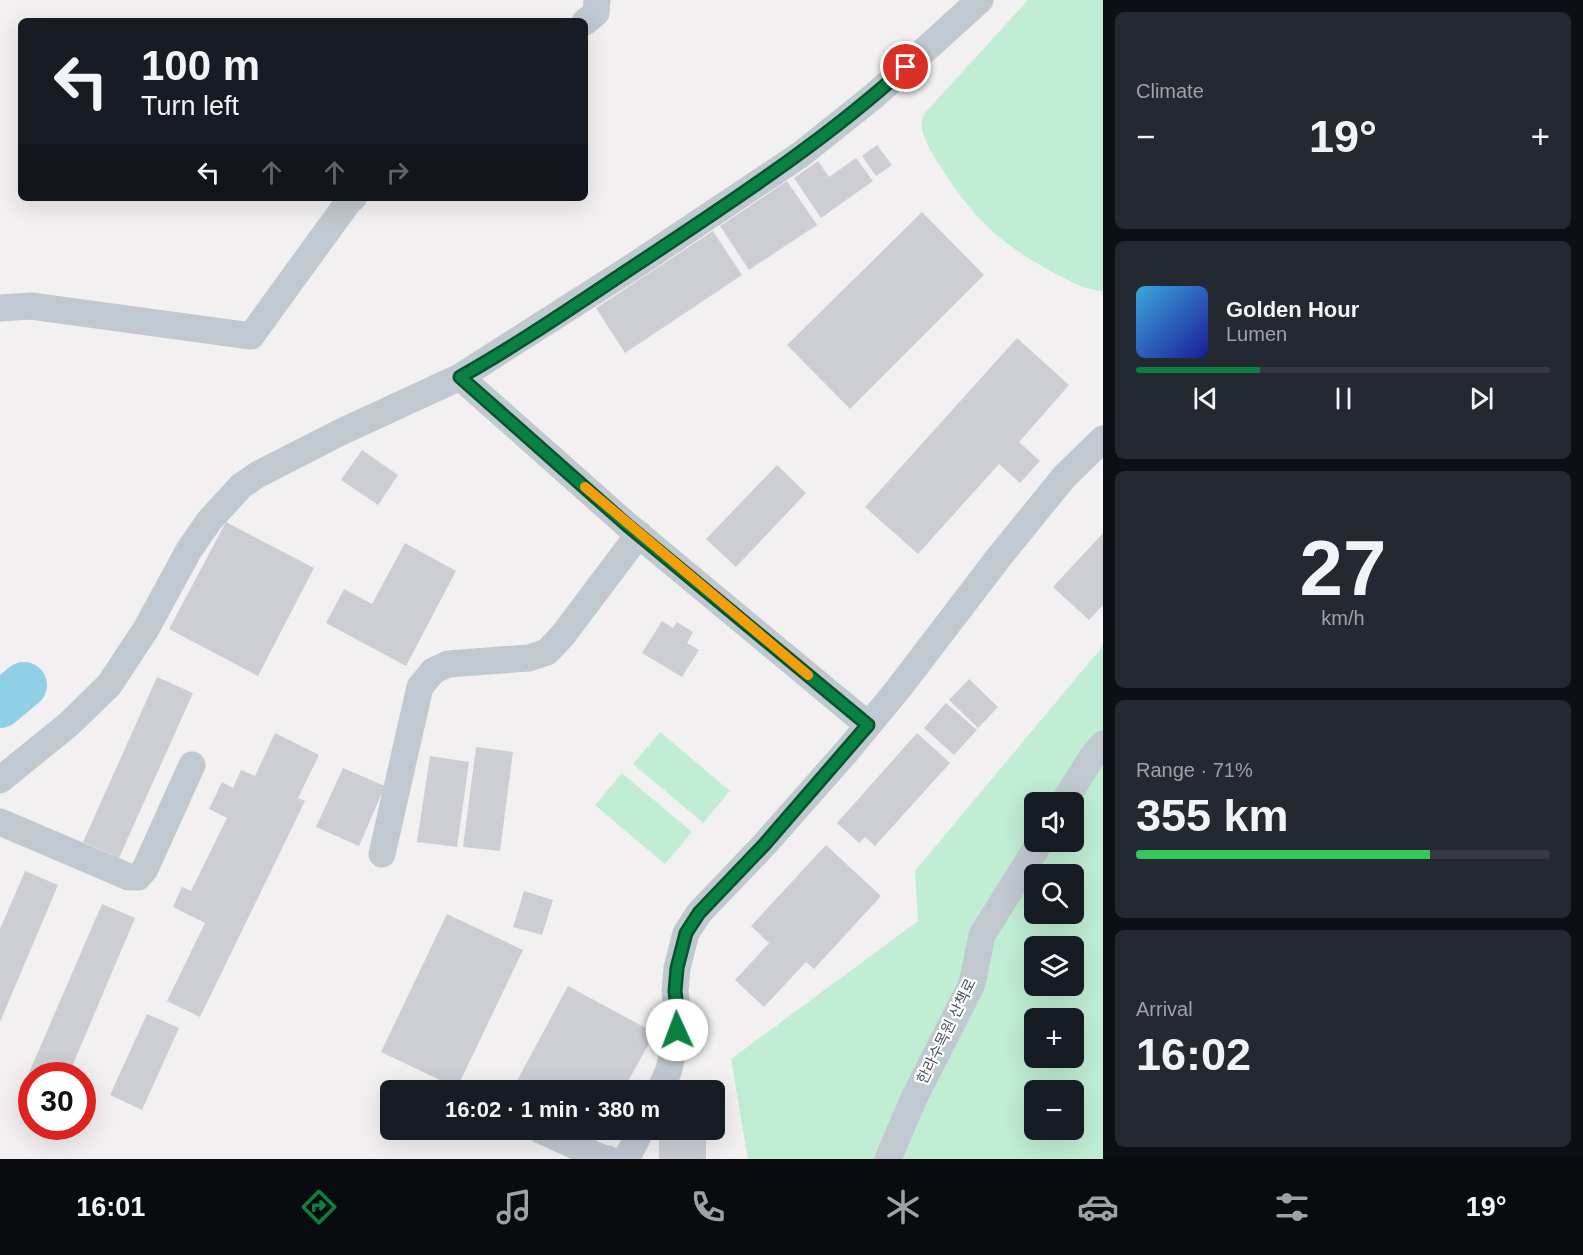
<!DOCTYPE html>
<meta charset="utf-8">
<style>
body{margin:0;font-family:Helvetica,"Noto Sans KR",sans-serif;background:#242831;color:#f1f3f6;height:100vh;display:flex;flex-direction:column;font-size:22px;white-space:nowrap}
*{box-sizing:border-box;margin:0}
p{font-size:20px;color:#9ea1a6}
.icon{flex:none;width:33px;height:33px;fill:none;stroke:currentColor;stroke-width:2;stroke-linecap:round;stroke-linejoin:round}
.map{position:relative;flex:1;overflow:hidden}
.panel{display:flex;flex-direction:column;gap:12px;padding:12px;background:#0d0f14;width:480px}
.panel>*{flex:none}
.top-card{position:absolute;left:18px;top:18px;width:570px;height:183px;border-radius:9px;box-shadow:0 6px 24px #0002;background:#171b24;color:#f1f3f6;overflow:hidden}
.fabs{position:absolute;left:1024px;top:792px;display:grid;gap:12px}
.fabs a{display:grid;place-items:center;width:60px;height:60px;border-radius:9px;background:#171b24;box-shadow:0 6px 24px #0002;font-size:30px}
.speed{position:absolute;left:18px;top:1062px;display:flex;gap:12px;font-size:30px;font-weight:700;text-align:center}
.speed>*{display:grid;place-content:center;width:78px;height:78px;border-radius:50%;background:#171b24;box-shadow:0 6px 24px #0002;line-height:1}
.speed .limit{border:9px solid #d22;background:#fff;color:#111}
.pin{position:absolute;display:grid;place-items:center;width:51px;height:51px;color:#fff;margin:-26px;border:3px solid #fff;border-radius:50%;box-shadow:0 2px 6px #0007}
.me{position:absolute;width:66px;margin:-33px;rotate:358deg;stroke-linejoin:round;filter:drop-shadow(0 0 4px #0008)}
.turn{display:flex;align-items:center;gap:21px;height:126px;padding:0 24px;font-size:27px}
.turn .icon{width:78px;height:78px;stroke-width:2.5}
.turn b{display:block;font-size:42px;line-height:51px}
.lanes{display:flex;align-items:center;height:57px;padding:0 24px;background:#0003;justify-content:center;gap:30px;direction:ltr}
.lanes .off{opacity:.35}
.big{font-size:45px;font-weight:600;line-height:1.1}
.panel .card{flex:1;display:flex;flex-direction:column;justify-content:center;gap:9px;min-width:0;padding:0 21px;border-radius:9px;background:#242831}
.panel .dial{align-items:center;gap:0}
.dial b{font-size:78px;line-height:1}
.song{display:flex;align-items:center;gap:18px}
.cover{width:72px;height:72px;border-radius:9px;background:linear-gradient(135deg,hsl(200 70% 55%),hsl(240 70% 35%))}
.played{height:6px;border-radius:3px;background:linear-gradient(90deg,#0b8043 30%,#363941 30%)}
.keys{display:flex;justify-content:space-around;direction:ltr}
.heat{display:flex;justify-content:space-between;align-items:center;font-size:33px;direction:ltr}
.charge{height:9px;border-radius:4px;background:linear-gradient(90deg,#34c759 71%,#363941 0)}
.trip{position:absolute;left:380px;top:1080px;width:345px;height:60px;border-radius:9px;background:#171b24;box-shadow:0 6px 24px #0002;font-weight:600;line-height:60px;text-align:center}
.tabs{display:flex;height:96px;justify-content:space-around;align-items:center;background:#090b0e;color:#9ea1a6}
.tabs .icon{width:42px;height:42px}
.tabs .on{color:#0b8043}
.tabs b{font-size:27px;color:#f1f3f6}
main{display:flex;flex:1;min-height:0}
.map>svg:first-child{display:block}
</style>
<main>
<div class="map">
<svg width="1103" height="1159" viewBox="0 0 1103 1159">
<rect width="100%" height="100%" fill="#f2f0f0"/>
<path fill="#c1edd4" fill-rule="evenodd" d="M1028,0h75v291c-16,0 -33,-10 -47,-17 -58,-31 -85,-58 -119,-113 -8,-13 -20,-32 -13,-47z
M1103,646v513h-355l-17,-100 187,-138 -3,-50zM1035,802h39v40h-39zM1035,874h39v40h-39zM1035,946h39v40h-39zM1035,1018h39v40h-39zM1035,1090h39v40h-39z
M660,732l70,59 -27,32 -70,-59z
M622,773l70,59 -27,32 -70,-59z"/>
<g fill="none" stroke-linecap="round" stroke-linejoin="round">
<path stroke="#90d0e7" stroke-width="46" d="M0,705l24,-20"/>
</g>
<path fill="#cdced4" d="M877,145l15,20 -16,11 -14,-20z
M856,158l17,23 -52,37 -27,-40 24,-17 11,16z
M787,181l30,44 -68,45 -29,-44z
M922,212l62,63 -134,134 -63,-64z
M713,231l29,44 -117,78 -29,-45z
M1017,338l52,47 -50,57 21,19 -20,22 -21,-19 -81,90 -53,-47z
M362,450l36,25 -20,30 -37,-25z
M777,465l29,28 -70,74 -30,-28z
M226,522l88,46 -56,108 -89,-47z
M1103,533v72l-14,15 -36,-33z
M405,543l51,28 -50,95 -80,-43 18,-34 28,15z
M662,621l11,7 4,-6 16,10 -6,11 12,7 -17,27 -40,-24z
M157,677l36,16 -74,165 -36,-16z
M969,679l29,28 -20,21 -29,-28z
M946,703l31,27 -23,25 -30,-27z
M275,733l44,22 -21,43 7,3 -105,216 -33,-16 38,-78 -32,-16 9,-20 9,4 36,-73 -18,-9 13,-27 11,6 8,-18 14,6z
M917,733l33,30 -75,83 -10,-9 -6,6 -22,-20z
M476,747l37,5 -13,99 -37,-4z
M430,756l39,6 -12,85 -40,-5z
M343,768l42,18 -26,60 -43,-19z
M826,845l55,51 -67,73 -8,-7 -42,45 -29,-27 34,-37 -18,-17z
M25,871l33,14 -58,137v-93z
M524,891l29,9 -11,35 -29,-8z
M102,904l33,14 -67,158h-36v17l-10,-4z
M447,914l76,36 -66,138 -76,-36z
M568,986l87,47 -32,57h-111z
M147,1014l32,14 -37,82 -32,-15z
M659,1130h47v29h-47z"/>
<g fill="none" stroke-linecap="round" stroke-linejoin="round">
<path stroke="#c1c9d0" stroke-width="27" d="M585,22l11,-9 1,-13
M0,308l31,-2 220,30 98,-135 4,-3
M460,377l167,148 241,200
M0,780l69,-56 40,-39 37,-56 43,-79 20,-29 32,-35 16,-11 84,-43 119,-55 180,-115 160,-107 74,-59 106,-96
M1064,802l28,-45 11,-13
M0,822l129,55h9l7,-8 47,-104
M382,854l38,-167 13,-16 15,-7 81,-6 18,-6 16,-17 76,-101
M660,1090l8,-18 8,-29 2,-27 -3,-25 2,-23 9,-35 13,-20 65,-68 83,-94 52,-63 100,-131 65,-80 39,-38
M540,1130l62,28 6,1
M624,1159l3,-1 14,-28
M888,1159l26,-61 58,-114 10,-49 58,-93"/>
</g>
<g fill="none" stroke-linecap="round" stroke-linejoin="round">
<defs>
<path id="route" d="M677,1030l1,-14 -3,-25 2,-23 9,-35 13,-20 65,-68 104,-120 -241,-200 -167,-148c64,-36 124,-78 185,-118 90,-60 181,-119 261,-192"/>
</defs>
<use href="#route" stroke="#07532c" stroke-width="15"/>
<use href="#route" stroke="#0b8043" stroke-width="10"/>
<path stroke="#f59e0b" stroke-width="10" d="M585,487l223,188"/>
</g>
<g text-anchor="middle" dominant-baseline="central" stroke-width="4.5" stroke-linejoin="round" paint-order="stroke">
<g font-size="15" fill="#49525c" stroke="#fff">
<text transform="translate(946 1031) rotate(-64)">한라수목원 산책로</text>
</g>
</g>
</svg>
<div class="fabs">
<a><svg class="icon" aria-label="sound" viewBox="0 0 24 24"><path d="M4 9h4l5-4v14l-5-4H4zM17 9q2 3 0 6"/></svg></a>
<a><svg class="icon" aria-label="search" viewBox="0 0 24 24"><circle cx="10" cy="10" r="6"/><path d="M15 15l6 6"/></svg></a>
<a><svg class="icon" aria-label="layers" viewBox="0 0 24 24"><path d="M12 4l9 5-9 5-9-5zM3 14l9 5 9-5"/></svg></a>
<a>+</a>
<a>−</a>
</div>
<div class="speed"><div class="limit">30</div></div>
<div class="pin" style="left:906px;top:67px;background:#d93025"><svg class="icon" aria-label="arrive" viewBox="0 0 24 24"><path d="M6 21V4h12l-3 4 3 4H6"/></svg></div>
<svg class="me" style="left:677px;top:1030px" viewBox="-20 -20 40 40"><circle r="19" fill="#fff"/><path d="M0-13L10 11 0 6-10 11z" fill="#0b8043"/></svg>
<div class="trip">16:02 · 1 min · 380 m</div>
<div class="top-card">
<div class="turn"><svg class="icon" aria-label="left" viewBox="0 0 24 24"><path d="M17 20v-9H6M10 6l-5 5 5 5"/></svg><div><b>100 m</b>Turn left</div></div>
<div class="lanes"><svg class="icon" aria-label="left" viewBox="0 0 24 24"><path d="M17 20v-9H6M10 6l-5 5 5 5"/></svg><svg class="icon off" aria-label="ahead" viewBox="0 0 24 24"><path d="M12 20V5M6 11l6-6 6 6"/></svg><svg class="icon off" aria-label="ahead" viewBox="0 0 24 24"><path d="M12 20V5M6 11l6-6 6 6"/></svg><svg class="icon off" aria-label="right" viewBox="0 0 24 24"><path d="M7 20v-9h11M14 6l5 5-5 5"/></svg></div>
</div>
</div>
<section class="panel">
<div class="card"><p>Climate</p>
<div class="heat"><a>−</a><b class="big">19°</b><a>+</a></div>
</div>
<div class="card">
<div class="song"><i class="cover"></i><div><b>Golden Hour</b><p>Lumen</p></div></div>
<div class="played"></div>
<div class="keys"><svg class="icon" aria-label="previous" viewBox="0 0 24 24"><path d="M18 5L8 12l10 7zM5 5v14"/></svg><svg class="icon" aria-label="pause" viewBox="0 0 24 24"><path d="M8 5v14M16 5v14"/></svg><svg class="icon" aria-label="next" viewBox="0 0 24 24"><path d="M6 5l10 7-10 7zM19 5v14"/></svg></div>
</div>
<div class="card dial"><b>27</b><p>km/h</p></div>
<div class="card"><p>Range · 71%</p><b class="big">355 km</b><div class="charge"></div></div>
<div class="card"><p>Arrival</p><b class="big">16:02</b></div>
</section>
</main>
<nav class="tabs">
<b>16:01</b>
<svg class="icon on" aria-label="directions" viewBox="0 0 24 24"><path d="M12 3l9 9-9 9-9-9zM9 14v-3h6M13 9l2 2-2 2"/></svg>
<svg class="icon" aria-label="music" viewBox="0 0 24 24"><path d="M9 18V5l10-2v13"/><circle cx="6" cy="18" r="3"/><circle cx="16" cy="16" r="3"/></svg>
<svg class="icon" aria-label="phone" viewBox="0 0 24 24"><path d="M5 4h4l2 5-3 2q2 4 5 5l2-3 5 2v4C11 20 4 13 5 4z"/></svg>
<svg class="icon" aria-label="climate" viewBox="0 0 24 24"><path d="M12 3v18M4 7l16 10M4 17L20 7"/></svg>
<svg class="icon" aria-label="car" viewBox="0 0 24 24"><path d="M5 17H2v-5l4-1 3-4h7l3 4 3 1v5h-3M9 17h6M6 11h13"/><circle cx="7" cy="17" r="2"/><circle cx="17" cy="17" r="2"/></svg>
<svg class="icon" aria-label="filters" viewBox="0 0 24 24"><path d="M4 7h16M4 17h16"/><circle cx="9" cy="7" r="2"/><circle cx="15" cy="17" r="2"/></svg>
<b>19°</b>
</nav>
